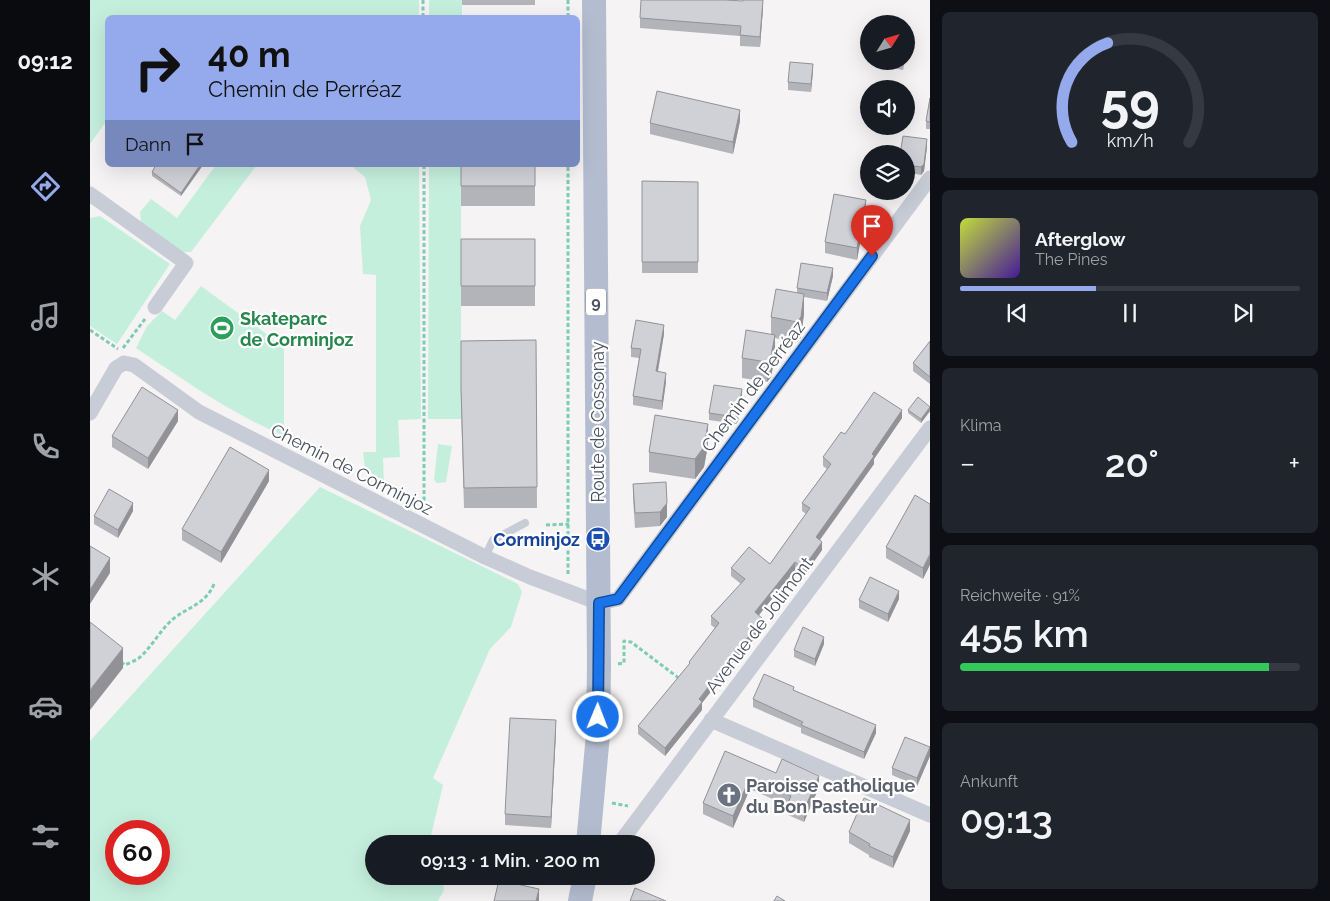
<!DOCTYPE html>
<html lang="de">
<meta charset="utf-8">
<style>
body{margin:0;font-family:Raleway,sans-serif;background:#20242c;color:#f1f3f6;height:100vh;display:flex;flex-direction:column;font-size:19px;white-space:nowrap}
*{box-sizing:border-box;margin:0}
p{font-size:16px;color:#9ea1a6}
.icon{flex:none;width:28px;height:28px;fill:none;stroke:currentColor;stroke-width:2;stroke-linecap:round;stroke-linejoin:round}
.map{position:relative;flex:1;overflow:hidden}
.panel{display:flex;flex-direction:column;gap:12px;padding:12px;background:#0d0f14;width:400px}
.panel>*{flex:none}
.banner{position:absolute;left:15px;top:15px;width:475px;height:152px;border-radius:8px;box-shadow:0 5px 20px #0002;background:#94aaec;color:#111;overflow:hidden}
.needle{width:32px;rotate:53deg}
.fabs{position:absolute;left:770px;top:15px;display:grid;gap:10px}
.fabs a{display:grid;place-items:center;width:55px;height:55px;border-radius:50%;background:#171b24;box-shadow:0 5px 20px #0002;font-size:25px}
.speed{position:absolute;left:15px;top:820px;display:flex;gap:10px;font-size:25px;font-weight:700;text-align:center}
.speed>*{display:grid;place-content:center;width:65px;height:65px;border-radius:50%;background:#171b24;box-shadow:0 5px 20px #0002;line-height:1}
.speed .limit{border:8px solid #d22;background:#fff;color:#111}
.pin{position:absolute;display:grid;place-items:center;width:42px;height:42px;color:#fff;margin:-51px -21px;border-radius:50% 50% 50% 0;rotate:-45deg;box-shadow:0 0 5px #0007}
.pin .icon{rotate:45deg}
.me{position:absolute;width:55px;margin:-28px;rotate:1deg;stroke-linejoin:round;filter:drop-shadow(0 0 4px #0008)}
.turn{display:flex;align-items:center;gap:18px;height:105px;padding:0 20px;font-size:22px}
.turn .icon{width:65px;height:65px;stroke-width:2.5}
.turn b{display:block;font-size:35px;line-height:42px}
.then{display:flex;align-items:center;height:48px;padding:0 20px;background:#0003;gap:10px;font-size:19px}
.big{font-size:38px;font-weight:600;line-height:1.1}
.panel .tile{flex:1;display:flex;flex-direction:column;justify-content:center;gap:8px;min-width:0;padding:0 18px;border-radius:8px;background:#20242c}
.panel .dial{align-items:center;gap:0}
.dial svg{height:130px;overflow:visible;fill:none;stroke:#363941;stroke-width:7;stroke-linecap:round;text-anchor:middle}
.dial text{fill:#f1f3f6;stroke:none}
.song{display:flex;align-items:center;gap:15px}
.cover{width:60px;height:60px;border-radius:8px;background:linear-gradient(135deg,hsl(70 70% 55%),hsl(260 70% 35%))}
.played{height:5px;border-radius:2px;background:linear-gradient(90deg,#94aaec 40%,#363941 40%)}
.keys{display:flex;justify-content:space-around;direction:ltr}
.heat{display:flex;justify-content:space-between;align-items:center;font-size:28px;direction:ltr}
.charge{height:8px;border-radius:4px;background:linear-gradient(90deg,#34c759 91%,#363941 0)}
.trip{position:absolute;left:275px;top:835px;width:290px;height:50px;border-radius:25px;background:#171b24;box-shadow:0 5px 20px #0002;font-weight:600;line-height:50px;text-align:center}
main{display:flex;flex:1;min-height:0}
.menu{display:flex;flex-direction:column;width:90px;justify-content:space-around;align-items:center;background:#090b0e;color:#9ea1a6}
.menu .icon{width:35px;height:35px}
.menu .on{color:#94aaec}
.menu b{font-size:22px;color:#f1f3f6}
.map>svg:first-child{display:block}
</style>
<main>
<nav class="menu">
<b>09:12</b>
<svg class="icon on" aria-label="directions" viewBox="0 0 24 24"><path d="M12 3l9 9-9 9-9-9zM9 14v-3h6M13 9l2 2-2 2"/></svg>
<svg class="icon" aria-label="music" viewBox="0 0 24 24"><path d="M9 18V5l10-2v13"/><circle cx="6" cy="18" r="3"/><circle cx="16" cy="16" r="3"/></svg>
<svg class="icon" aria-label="phone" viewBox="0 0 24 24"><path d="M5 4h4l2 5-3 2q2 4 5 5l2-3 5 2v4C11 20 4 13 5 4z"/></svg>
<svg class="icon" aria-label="climate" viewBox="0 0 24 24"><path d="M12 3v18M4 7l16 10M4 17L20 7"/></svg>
<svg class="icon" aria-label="car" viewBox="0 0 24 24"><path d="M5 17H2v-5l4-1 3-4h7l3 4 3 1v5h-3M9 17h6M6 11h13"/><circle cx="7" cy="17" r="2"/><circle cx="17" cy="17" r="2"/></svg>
<svg class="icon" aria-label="filters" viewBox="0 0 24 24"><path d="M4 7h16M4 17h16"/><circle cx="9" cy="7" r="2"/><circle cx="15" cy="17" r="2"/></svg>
</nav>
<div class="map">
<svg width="840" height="901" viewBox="0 0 840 901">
<rect width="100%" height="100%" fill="#f5f3f3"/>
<path fill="#c5efdd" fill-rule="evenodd" d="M0,0h329v17l-311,1 -1,102 -17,24z
M339,0h33v17l-33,1z
M126,165h41l-66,87h-9l-41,-30 -1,-10 11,-13 26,19z
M260,165h69l2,254 -23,1 2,37 -17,1 1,28 -18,-10 -3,-24h13v-177l-13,-1 -3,-48 11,-26 -6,-23z
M339,165h32v254h-33z
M10,216l70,48 -53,80 -27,-18v-108z
M111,286l67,49 -1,4 17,4v93c-54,-23 -100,-56 -148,-88l11,-22 15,-15 13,9z
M348,444l14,2 -6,36 -9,1 -3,-3z
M230,487l198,97 4,8 -11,35 -21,22 -57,129 10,7 -14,59h-55v32h64l4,2 2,12 -6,11h-348v-160zM26,831h43v43h-43z"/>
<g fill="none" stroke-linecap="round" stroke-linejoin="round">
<path stroke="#7dccb5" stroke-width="3" stroke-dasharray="4 2.5" stroke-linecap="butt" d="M333,0v18
M478,0v18
M334,165v343
M0,330l28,19
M178,335l37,7
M33,348l22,-29
M456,525l23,-1
M478,574v-409
M31,662l4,3c4,-2 10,-4 14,-7 13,-11 21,-28 34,-39 15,-12 33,-15 41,-35
M528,664l6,-1v-22l7,1 49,37
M522,803l16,3"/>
<path stroke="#c7ccd6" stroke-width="8" d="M395,557l8,-17 32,-17"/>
<path stroke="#c7ccd6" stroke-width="15" d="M0,194l96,69 -31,44
M0,413l26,-45 8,-5 10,2 65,47 286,145 45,20 69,26 19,-4 312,-421
M621,720l219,95
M529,844l311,-416"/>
<path stroke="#b4bdd0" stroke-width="24" d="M498,844l10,-110 1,-68 -5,-666
M490,901l5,-25"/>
</g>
<path fill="#b3b4b9" d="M372,0h73v5h-73z
M673,8l-3,39 -20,-1v-10l-100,-8v-10z
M790,61h25l-2,9 -23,-5z
M723,71l-2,21 -23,-2v-8z
M840,98v31h-4v-8z
M650,121l-7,33 -83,-20v-11z
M837,147l-3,24 -3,4 -15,-3v-18z
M66,165h47l-22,31 -29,-20v-4z
M371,165h74v41h-74z
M552,181l56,1v91h-56z
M776,211l-9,49 -32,-7v-11z
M371,239h74v67h-74z
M743,276l-6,25 -23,-4v17l-3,23 -4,5 -22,-4v17l-4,22 -4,5 -25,-4v-20l29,-24v-17l26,-24v-5z
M574,334l-6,38 8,10 -4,28 -29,-5v-9l6,-38 -8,-1v-9z
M446,340l1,168h-73l-3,-100v-67z
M840,342v42l-17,-13v-8z
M652,397l-4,24 -2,3 -27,-4v-7z
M818,410l22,1 -9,12 -13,-10z
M812,418l-28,41v5l-54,76 2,10 -19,27 -8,-7 -36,45 5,13 -34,37v2l-28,36v7l-37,46 -27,-22v-8l51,-61v-3l26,-34 -4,-3v-9l30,-32 -10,-8v-8l39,-4 36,-50 -4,-3v-8l25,-34 -4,-3v-9l22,-23z
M88,421l-30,48 -36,-22v-11z
M618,445l-4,22 -9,12 -46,-7v-20z
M179,481l-48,82 -39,-23v-11z
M543,484l34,33 -7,9 -25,2 -2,-30z
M840,504l-7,75 -37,-21v-11z
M43,511l-15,27 -24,-14v-8z
M809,599l-11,23 -29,-14v-8z
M734,644l-9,22 -21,-9v-7z
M704,690l82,43 -12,26 -63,-26v-5l-48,-21v-8z
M466,731l-5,97 -46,-3v-11z
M840,747v9l-13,30 -25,-11v-7z
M635,751l51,22 43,14 -15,35 -16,-7v-9l-38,-17 -17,39 -30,-14v-11z
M820,831l-17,37 -24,-11v-2l-20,-12v-11z"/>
<path fill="#929296" d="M673,0v8l-3,39v-10z
M820,28v7l-4,19v-7z
M723,64v7l-2,21v-8z
M650,110v11l-7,33v-12z
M837,139v8l-3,24 -3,4v-8z
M110,165h3l-22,31v-3z
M776,200v11l-9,49v-12z
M743,268v8l-6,25v-8z
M714,294v20l-3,23 -4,5v-20z
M574,325v9l-8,47v-10z
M685,335v20l-4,22 -4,5v-20z
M576,373v9l-4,28v-9z
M652,389v8l-4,24 -2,3v-7z
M840,407v4l-9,12v-4z
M88,410v11l-30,48v-11z
M812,410v8l-28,41v5l-58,81v-8z
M618,424v21l-4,22 -9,12v-20z
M179,470v11l-48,82v-11z
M43,503v8l-15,27v-8z
M577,503v14l-7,9v-14z
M732,542v8l-19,27v-9z
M840,554v11l-7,14v-11z
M20,558v15l-20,31v-14z
M705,562v8l-40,50v-8z
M809,591v8l-11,23v-8z
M674,620v8l-34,37v2l-28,36v7l-37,46v-8l64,-90z
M734,637v7l-9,22v-7z
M33,648v20l-33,42v-20z
M466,720v11l-5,97v-11z
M786,725v8l-12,26v-7z
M840,748v8l-13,30v-8z
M729,776v11l-15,35v-12z
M660,778v11l-17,39v-12z
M820,820v11l-17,37v-11z
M449,889v12h-3z"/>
<path fill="#d0d1d7" stroke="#929296" d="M551,0h84l18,1v-1h20l-3,37 -20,-2 1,-9 -101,-8z
M816,27l4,1 -4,19z
M700,62l23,2 -2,20 -23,-2z
M567,91l83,19 -7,32 -83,-19z
M840,98v24l-4,-1z
M813,136l24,3 -3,25 -3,3 -15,-2v-11h-6z
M66,165h44l-19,28 -29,-21z
M371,165h74v21h-74z
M552,181l56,1v80h-56z
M744,194l32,6 -9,48 -32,-6z
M371,239h74v47h-74z
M711,263l32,5 -6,25 -30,-5z
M686,289l28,5 -3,23 -4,5 -26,-5z
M546,320l28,5 -8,46 10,2 -4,28 -29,-5 8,-47 -10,-1z
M656,330l29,5 -4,21 -4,6 -25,-4z
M446,340l1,147 -73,1 -3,-100v-47z
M840,341v36l-17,-14z
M624,385l28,4 -4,24 -2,4 -27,-4z
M52,387l36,23 -30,48 -36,-22z
M784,392l28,18 -30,44 2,2 -58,81 6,5 -19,26 -8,-6 -40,50 9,8 -35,38 1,1 -31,40 3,3 -37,46 -27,-22 52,-63 -1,-1 30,-39 -8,-7 34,-37 -14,-11 18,-21 21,17 40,-56 -8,-5 29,-39 -8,-7 18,-25 4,2z
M828,397l12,10 -9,12 -13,-9z
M565,415l53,9 -4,23 -9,12 -46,-7z
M140,447l39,23 -48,82 -39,-23z
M576,482l1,21 -7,9 -25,1 -2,-29z
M19,489l24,14 -15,27 -24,-14z
M825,495l15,9v50l-7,14 -37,-21z
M0,546l20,12 -20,32z
M780,577l29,14 -11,23 -29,-14z
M0,622l33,26 -33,42z
M713,627l21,10 -9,22 -21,-9z
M674,674l30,13 -1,3 83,35 -12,27 -63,-27 2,-3 -50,-23z
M420,718l46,2 -5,97 -46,-3z
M815,737l25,10 -13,31 -25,-10z
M635,751l51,22 6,-14 37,17 -15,34 -16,-7 3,-7 -41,-18 -17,38 -30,-13z
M774,798l46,22 -17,37 -24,-11 1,-2 -21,-12z
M409,880l40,9 -3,12h-42z
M545,888l31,13h-36z
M687,896l8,5h-11z"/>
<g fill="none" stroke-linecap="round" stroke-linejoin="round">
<defs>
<path id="route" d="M508,717l1,-114 19,-4 254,-343"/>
</defs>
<use href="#route" stroke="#114b97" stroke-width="12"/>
<use href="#route" stroke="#1a73e8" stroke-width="9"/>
</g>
<defs>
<symbol id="stadium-disc" viewBox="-11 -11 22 22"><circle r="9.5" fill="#2e9e5b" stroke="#fff"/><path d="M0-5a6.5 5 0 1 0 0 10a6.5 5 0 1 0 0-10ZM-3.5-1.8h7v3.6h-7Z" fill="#fff"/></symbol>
<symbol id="bus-disc" viewBox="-11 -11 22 22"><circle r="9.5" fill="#1a4fb4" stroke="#fff"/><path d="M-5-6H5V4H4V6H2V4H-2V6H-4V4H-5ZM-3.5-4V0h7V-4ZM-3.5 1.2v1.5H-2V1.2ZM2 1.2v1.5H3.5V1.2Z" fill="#fff"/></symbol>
<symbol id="church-disc" viewBox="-11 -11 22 22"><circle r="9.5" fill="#6b7280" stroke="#fff"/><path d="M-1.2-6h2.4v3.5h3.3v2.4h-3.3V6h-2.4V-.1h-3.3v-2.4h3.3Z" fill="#fff"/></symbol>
</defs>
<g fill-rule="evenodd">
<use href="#stadium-disc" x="118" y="314" width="28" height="28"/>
<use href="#bus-disc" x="494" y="525" width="28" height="28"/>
<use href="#church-disc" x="625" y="781" width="28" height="28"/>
</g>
<g text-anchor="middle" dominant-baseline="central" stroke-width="4.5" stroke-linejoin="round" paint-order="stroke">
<rect fill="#fff" stroke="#818690" stroke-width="1" x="496" y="288.5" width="20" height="27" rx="4"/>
<g font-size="16" font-weight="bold" fill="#4b5260">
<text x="506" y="302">9</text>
</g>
<g font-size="18" font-weight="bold" fill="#27864d" stroke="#fff" text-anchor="start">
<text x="150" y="318">Skateparc<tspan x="150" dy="21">de Corminjoz</tspan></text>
</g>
<g font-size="18" fill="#4b5260" stroke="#fff">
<text transform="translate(663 386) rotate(-53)">Chemin de Perréaz</text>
<text transform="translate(507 422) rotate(-90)">Route de Cossonay</text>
<text transform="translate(262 469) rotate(27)">Chemin de Corminjoz</text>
<text transform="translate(669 625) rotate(-53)">Avenue de Jolimont</text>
</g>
<g font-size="18" font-weight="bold" fill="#164399" stroke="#fff" text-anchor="end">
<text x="490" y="539">Corminjoz</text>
</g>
<g font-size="18" font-weight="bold" fill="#5b616d" stroke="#fff" text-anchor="start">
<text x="656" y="785">Paroisse catholique<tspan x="656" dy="21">du Bon Pasteur</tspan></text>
</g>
</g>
</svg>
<div class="fabs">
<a><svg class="needle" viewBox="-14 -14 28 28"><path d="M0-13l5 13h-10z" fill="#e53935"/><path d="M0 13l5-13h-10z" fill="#9ea1a6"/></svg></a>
<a><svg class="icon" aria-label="sound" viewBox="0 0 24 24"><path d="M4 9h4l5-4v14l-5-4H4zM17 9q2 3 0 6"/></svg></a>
<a><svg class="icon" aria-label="layers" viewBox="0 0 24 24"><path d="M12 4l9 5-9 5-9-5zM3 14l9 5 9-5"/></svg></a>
</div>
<div class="speed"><div class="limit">60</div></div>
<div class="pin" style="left:782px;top:256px;background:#d93025"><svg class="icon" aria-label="arrive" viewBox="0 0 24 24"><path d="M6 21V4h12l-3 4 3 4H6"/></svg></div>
<svg class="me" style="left:508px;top:717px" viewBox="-20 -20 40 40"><circle r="17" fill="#1a73e8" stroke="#fff" stroke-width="3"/><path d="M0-11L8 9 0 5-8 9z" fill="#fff"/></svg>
<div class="trip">09:13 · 1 Min. · 200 m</div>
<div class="banner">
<div class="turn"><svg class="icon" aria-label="right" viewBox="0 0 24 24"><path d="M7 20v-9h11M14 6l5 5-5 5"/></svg><div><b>40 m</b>Chemin de Perréaz</div></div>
<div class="then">Dann<svg class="icon" aria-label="arrive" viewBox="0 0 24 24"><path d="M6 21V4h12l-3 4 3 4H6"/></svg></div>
</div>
</div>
<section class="panel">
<div class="tile dial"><svg viewBox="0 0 100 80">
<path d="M14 69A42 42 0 1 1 86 69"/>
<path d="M14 69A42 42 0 0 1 36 8" stroke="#94aaec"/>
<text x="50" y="56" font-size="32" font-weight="700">59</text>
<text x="50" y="72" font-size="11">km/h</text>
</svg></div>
<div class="tile">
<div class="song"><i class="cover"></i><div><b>Afterglow</b><p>The Pines</p></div></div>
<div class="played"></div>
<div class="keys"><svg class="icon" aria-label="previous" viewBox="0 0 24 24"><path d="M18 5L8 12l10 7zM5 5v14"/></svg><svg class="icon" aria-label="pause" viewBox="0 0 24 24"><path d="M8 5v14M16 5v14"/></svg><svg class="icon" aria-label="next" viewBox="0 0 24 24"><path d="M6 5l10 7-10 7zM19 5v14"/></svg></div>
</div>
<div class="tile"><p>Klima</p>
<div class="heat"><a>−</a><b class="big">20°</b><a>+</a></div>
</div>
<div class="tile"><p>Reichweite · 91%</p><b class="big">455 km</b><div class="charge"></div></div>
<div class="tile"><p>Ankunft</p><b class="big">09:13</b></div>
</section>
</main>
